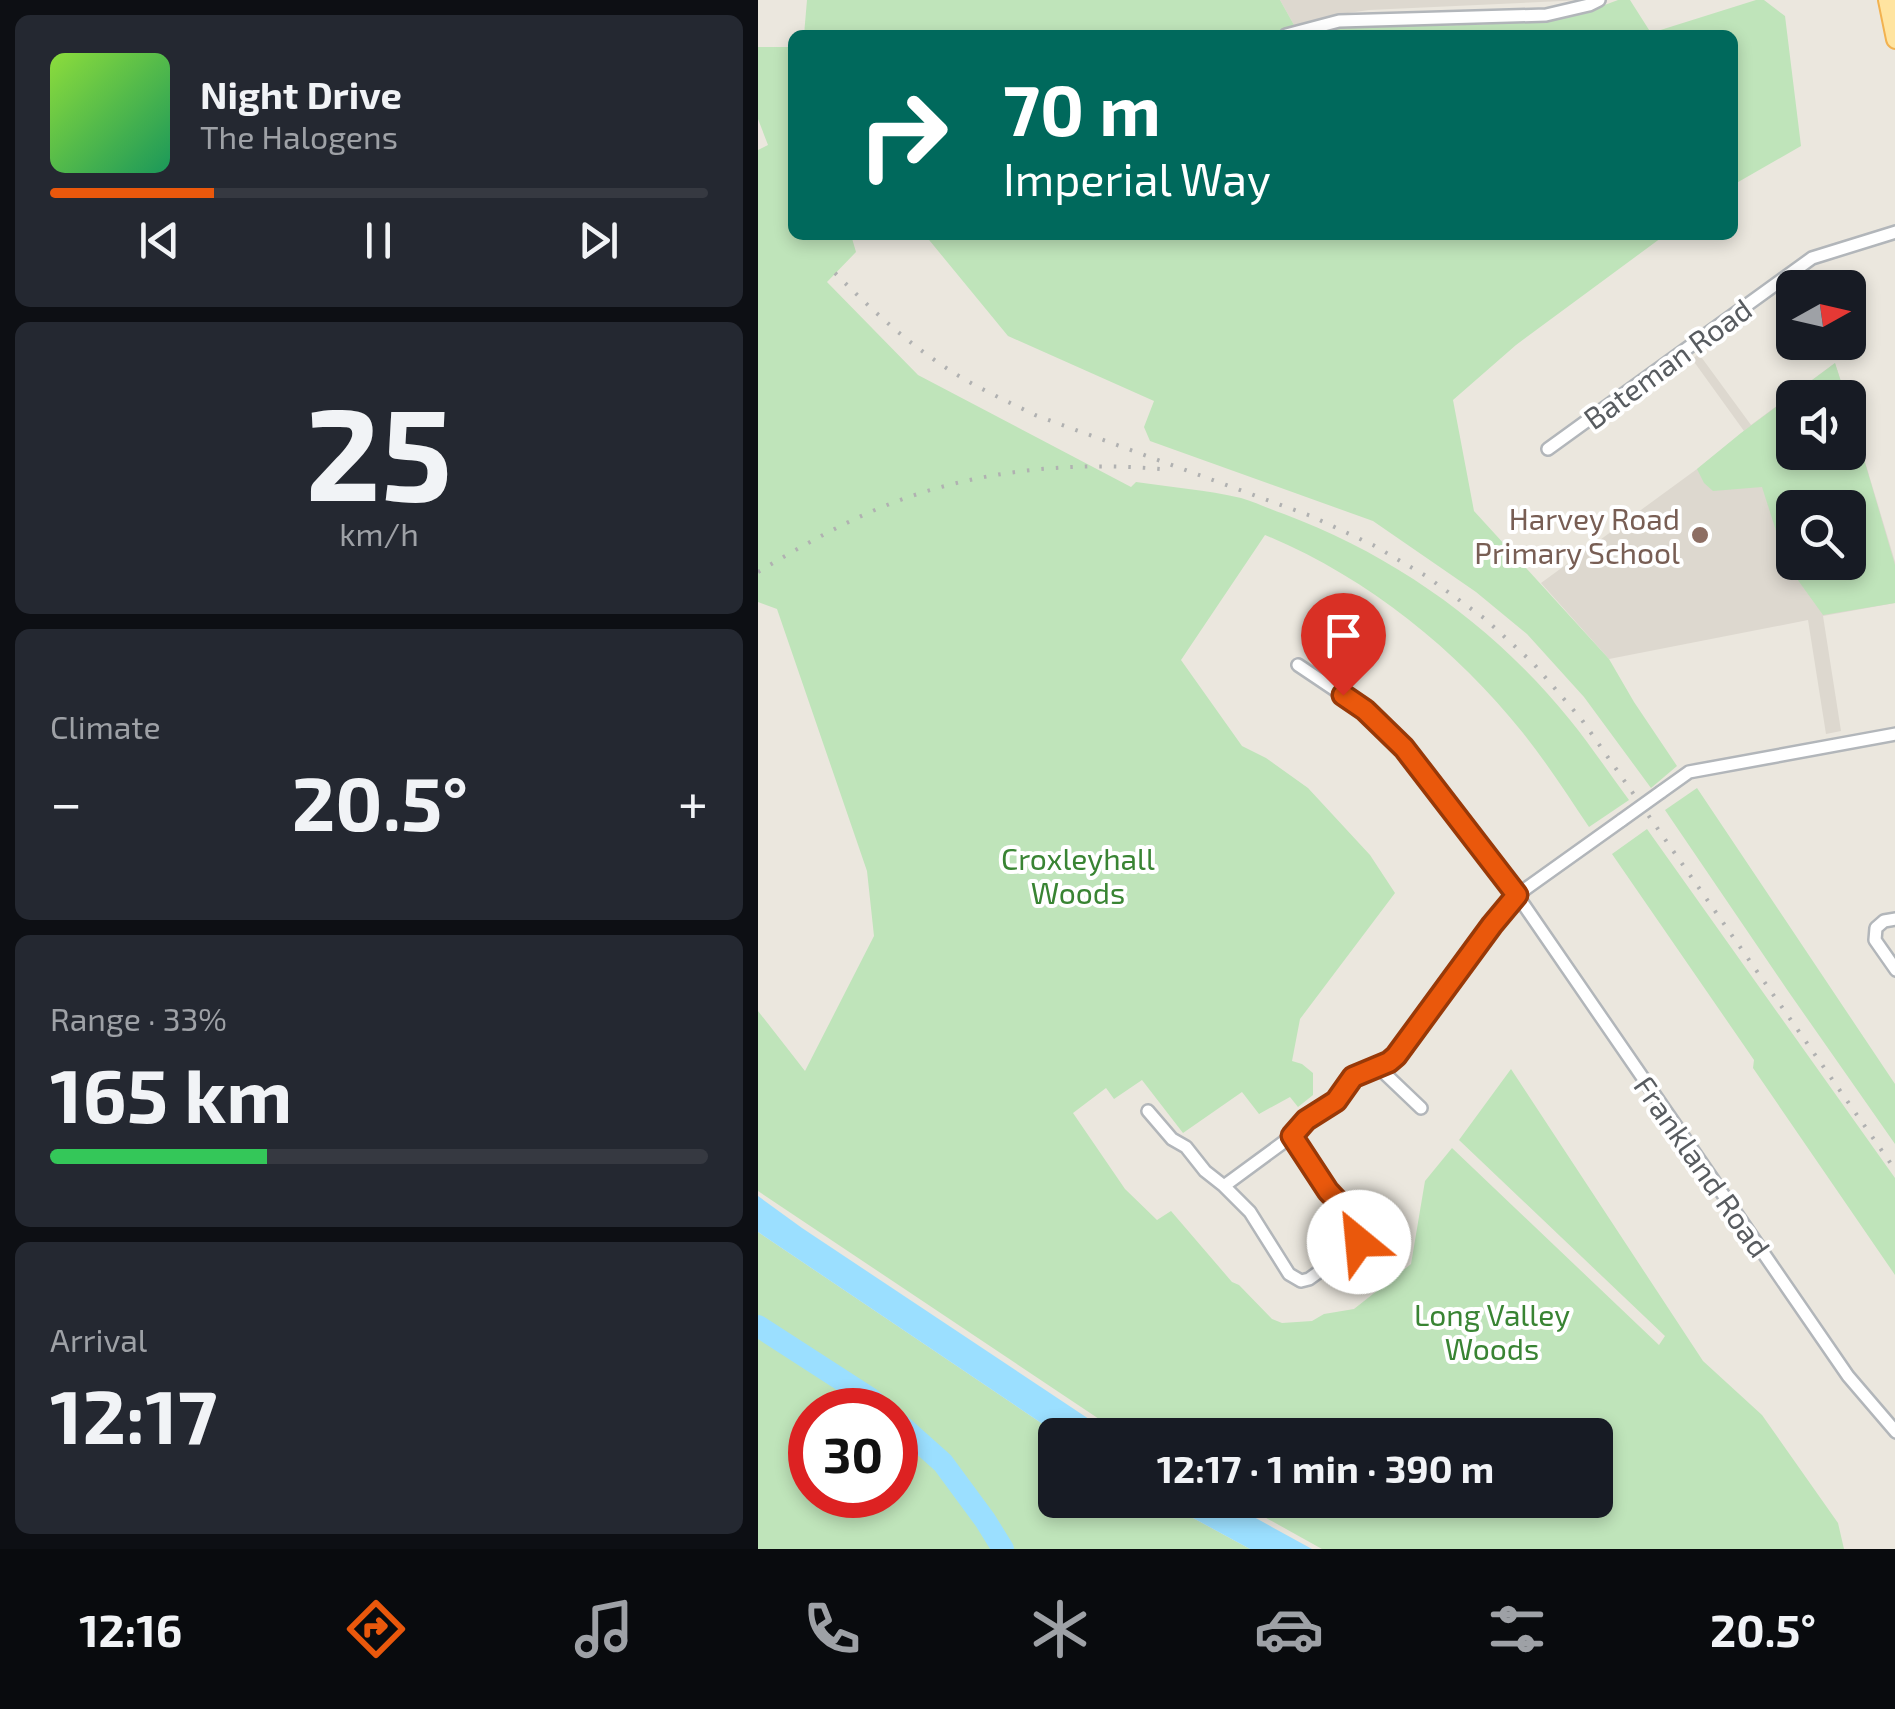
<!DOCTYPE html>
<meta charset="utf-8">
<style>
body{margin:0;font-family:"Exo 2",sans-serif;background:#242831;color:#f1f3f6;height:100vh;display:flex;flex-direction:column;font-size:38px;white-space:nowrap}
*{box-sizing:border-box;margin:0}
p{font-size:32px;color:#9ea1a6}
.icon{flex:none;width:55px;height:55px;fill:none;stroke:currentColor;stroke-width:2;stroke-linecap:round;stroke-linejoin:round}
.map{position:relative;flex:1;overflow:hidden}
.side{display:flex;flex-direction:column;gap:15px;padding:15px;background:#0d0f14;width:758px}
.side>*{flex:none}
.top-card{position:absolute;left:30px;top:30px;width:950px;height:210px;border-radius:15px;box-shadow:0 5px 15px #0003;background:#00695c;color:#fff;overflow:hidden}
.needle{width:65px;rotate:82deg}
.fabs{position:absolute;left:1018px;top:270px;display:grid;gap:20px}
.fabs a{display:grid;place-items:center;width:90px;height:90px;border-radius:15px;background:#171b24;box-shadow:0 5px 15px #0003;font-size:50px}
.speed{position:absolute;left:30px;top:1388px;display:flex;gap:20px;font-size:50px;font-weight:700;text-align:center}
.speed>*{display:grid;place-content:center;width:130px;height:130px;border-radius:50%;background:#171b24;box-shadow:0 5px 15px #0003;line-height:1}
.speed .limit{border:15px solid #d22;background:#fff;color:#111}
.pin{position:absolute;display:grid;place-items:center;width:85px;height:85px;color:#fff;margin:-102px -42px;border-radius:50% 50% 50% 0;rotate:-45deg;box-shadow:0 0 10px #0007}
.pin .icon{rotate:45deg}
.me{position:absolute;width:110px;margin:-55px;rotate:332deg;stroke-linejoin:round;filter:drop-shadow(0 0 8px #0008)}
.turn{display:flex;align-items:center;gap:35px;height:210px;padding:0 50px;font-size:45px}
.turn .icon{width:130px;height:130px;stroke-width:2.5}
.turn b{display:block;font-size:70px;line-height:85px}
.big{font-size:75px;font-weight:700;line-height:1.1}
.side .tile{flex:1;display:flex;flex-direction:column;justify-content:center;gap:15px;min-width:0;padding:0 35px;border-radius:15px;background:#242831}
.side .dial{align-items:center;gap:0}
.dial b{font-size:130px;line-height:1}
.song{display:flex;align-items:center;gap:30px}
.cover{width:120px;height:120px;border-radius:15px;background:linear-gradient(135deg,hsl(90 70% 55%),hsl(150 70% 35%))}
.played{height:10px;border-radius:5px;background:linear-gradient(90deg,#ea580c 25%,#363941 25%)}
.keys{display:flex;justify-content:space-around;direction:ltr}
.heat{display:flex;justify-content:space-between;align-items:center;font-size:55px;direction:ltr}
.charge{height:15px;border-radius:8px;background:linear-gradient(90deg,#34c759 33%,#363941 0)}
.trip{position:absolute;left:280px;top:1418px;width:575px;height:100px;border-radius:15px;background:#171b24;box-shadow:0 5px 15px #0003;font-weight:700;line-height:100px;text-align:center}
.menu{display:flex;height:160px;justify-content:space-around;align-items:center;background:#090b0e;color:#9ea1a6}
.menu .icon{width:70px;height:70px}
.menu .selected{color:#ea580c}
.menu b{font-size:45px;color:#f1f3f6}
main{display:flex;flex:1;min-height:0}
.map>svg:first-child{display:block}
</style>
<main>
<section class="side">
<div class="tile">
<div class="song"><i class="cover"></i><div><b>Night Drive</b><p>The Halogens</p></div></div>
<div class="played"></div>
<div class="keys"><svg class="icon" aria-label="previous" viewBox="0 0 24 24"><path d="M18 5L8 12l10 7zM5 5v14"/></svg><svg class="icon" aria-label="pause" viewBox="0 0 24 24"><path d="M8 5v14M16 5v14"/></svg><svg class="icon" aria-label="next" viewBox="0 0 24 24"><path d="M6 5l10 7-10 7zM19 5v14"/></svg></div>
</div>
<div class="tile dial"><b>25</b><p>km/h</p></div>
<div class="tile"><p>Climate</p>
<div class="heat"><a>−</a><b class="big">20.5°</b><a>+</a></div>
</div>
<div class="tile"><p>Range · 33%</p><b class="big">165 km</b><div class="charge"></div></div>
<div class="tile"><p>Arrival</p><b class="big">12:17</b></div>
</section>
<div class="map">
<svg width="1138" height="1549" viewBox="0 0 1138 1549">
<rect width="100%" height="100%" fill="#ebe7de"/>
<path fill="#ddd8cf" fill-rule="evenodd" d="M522,0h305l-216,10 -35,5 -40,10z
M941,354l52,71 84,-62 11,34 -53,1v54h55v-47l48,160 -1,38 -72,13 18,115 -15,3 -18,-114 -199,39 -68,-76 156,-114 47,-38 -52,-72zM1035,508h55v54h-55z"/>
<path fill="#bfe4ba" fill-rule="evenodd" d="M49,0h473l14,25 3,10h-493z
M860,0h12l21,33 105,-33h8l21,16 16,130 -68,39v-150h-427l30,-9c93,-4 194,9 282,-26z
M0,47h35v188h58l5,17 -29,30 91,93 213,112 5,-5c34,5 71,8 105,16 14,4 28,11 43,16 112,42 211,113 286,206 21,26 39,53 59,80l-40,27c-21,-31 -42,-64 -66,-94 -68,-85 -157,-156 -258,-198l-84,125 61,86 24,12 42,30 62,67 25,38 -95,126 -8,42 10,3 11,9v22l-15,12 -8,-10 -31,17 -17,-22 -59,41 -41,-53 -28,19 -8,-11 -33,25 52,76 32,31 14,-9 61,71 7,3 33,34 10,4 30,-2 12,-7 30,-5 57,-45 14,-83 27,-33 207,197 6,-9 -206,-196 52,-71 192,292 59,54 76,108 6,26h-522l-88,-49h362v-65h-473l-365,-244v-180l47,60 69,-135 -7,-65 -90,-262 -19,-7v-452l10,-5 -10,-26z
M167,235h740l-149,110 -63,55 21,111 135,148 25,43 43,64 -26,22 -67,-91 -57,-63 -51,-42 -103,-71 -223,-80 -6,-14 10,-26 -146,-65z
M1077,363l11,34 -53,1v54h55v-47l47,160v38l-72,12 -36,-50 -25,-78 -49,4 -9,-8 -7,-14 44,-36zM1035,508h55v54h-55z
M939,788l198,296v60l-107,-153 -123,-181z
M889,829l248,349v97l-142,-207 1,-8 -142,-206z
M0,1232l301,203h-3v65h104l90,49h-492zM52,1410h86v85h-86z"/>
<path fill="#9bdfff" d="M0,1196l44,32 311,207h-54l-301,-203z
M402,1500h63l89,49h-62z"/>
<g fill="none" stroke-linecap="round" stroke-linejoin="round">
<path stroke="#9bdfff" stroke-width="22" d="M0,1326l113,73 12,11
M138,1421l47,42 42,57 18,29"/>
<defs>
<path id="street" d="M528,35l53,-14 207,-6 43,-10 10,-5
M790,449l264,-191 84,-26
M540,665l67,45 39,38 113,147 331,481 48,56
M903,792l28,-20 207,-38
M1138,919l-12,2 -8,7 -1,12 21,30
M663,1108l-43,-41 19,-11 94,-131 26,-30 105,-75
M390,1111l24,28 14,8 19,24 19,15 26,26 39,62 12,7 8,-2 47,-34 4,-13 -4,-11 -28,-30 -36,-55
M466,1186l68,-50 14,-16 30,-19 17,-24 25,-10"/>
<path id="primary" d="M1130,0l8,39"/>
</defs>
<use href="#street" stroke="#b2b6ba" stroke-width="16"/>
<use href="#primary" stroke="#f2b250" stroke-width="22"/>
<use href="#street" stroke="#fff" stroke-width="11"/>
<use href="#primary" stroke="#ffe4a0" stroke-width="18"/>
<path stroke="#b0b1b1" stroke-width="4" stroke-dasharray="2.5 12" stroke-linecap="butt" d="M77,273c36,36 73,71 116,98 26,17 56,30 84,44l276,101 62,29 53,31 58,42 49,45 49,57 314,451
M0,572c42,-25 84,-49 129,-67 86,-34 181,-44 273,-36"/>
<defs>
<path id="street-bridge" d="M864,820l39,-28"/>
</defs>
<use href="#street-bridge" stroke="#b2b6ba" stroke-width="16" stroke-linecap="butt"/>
<use href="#street-bridge" stroke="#fff" stroke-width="11"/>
</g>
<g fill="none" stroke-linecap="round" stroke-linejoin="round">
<defs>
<path id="route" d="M585,695l22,15 39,38 113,147 -25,30 -96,131 -7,6 -36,15 -17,24 -30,19 -14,16 36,55 28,30 4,11 -1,10"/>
</defs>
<use href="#route" stroke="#983908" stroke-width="25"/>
<use href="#route" stroke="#ea580c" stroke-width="18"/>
</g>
<circle fill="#8d6e63" stroke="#fff" stroke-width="4" cx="942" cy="535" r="10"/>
<g text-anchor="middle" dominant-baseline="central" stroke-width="8" stroke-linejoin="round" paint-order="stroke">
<g font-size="30" fill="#585c60" stroke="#fff">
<text transform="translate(909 363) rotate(-36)">Bateman Road</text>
<text transform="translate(945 1166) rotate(55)">Frankland Road</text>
</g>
<g font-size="30" fill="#785e54" stroke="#fff" text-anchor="end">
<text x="922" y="518">Harvey Road<tspan x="922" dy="34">Primary School</tspan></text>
</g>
<g font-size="30" fill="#398433" stroke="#fff">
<text x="320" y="858">Croxleyhall<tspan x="320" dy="34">Woods</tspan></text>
<text x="734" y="1314">Long Valley<tspan x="734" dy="34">Woods</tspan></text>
</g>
</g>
</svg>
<div class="fabs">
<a><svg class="needle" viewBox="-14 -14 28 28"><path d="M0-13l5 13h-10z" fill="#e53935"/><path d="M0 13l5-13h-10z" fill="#9ea1a6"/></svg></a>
<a><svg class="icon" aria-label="sound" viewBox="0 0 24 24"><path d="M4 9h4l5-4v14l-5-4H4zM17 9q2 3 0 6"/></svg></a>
<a><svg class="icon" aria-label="search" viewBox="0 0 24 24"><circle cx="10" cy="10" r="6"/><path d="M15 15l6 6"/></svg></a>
</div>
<div class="speed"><div class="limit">30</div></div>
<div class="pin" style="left:585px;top:695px;background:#d93025"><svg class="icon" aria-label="arrive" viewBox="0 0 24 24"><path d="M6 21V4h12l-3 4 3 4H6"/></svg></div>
<svg class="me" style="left:601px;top:1242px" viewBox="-20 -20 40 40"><circle r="19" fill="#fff"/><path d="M0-13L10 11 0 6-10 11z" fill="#ea580c"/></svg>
<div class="trip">12:17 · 1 min · 390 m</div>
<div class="top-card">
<div class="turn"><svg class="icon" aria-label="right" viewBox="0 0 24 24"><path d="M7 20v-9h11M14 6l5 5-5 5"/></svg><div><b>70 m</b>Imperial Way</div></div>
</div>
</div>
</main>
<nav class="menu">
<b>12:16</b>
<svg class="icon selected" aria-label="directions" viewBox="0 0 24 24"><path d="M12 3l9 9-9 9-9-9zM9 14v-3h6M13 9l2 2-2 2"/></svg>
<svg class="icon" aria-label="music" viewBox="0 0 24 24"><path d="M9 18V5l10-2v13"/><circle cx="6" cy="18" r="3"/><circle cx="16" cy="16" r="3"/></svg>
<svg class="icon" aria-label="phone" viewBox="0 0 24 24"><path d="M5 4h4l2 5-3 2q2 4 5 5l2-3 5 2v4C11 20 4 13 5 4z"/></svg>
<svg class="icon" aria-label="climate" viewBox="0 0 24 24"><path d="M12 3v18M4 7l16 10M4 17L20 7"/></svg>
<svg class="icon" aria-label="car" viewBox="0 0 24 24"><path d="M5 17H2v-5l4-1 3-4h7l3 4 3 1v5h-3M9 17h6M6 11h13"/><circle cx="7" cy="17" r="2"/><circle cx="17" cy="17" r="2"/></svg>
<svg class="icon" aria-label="filters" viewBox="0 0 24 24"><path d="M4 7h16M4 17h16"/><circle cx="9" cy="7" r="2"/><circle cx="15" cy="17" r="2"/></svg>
<b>20.5°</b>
</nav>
